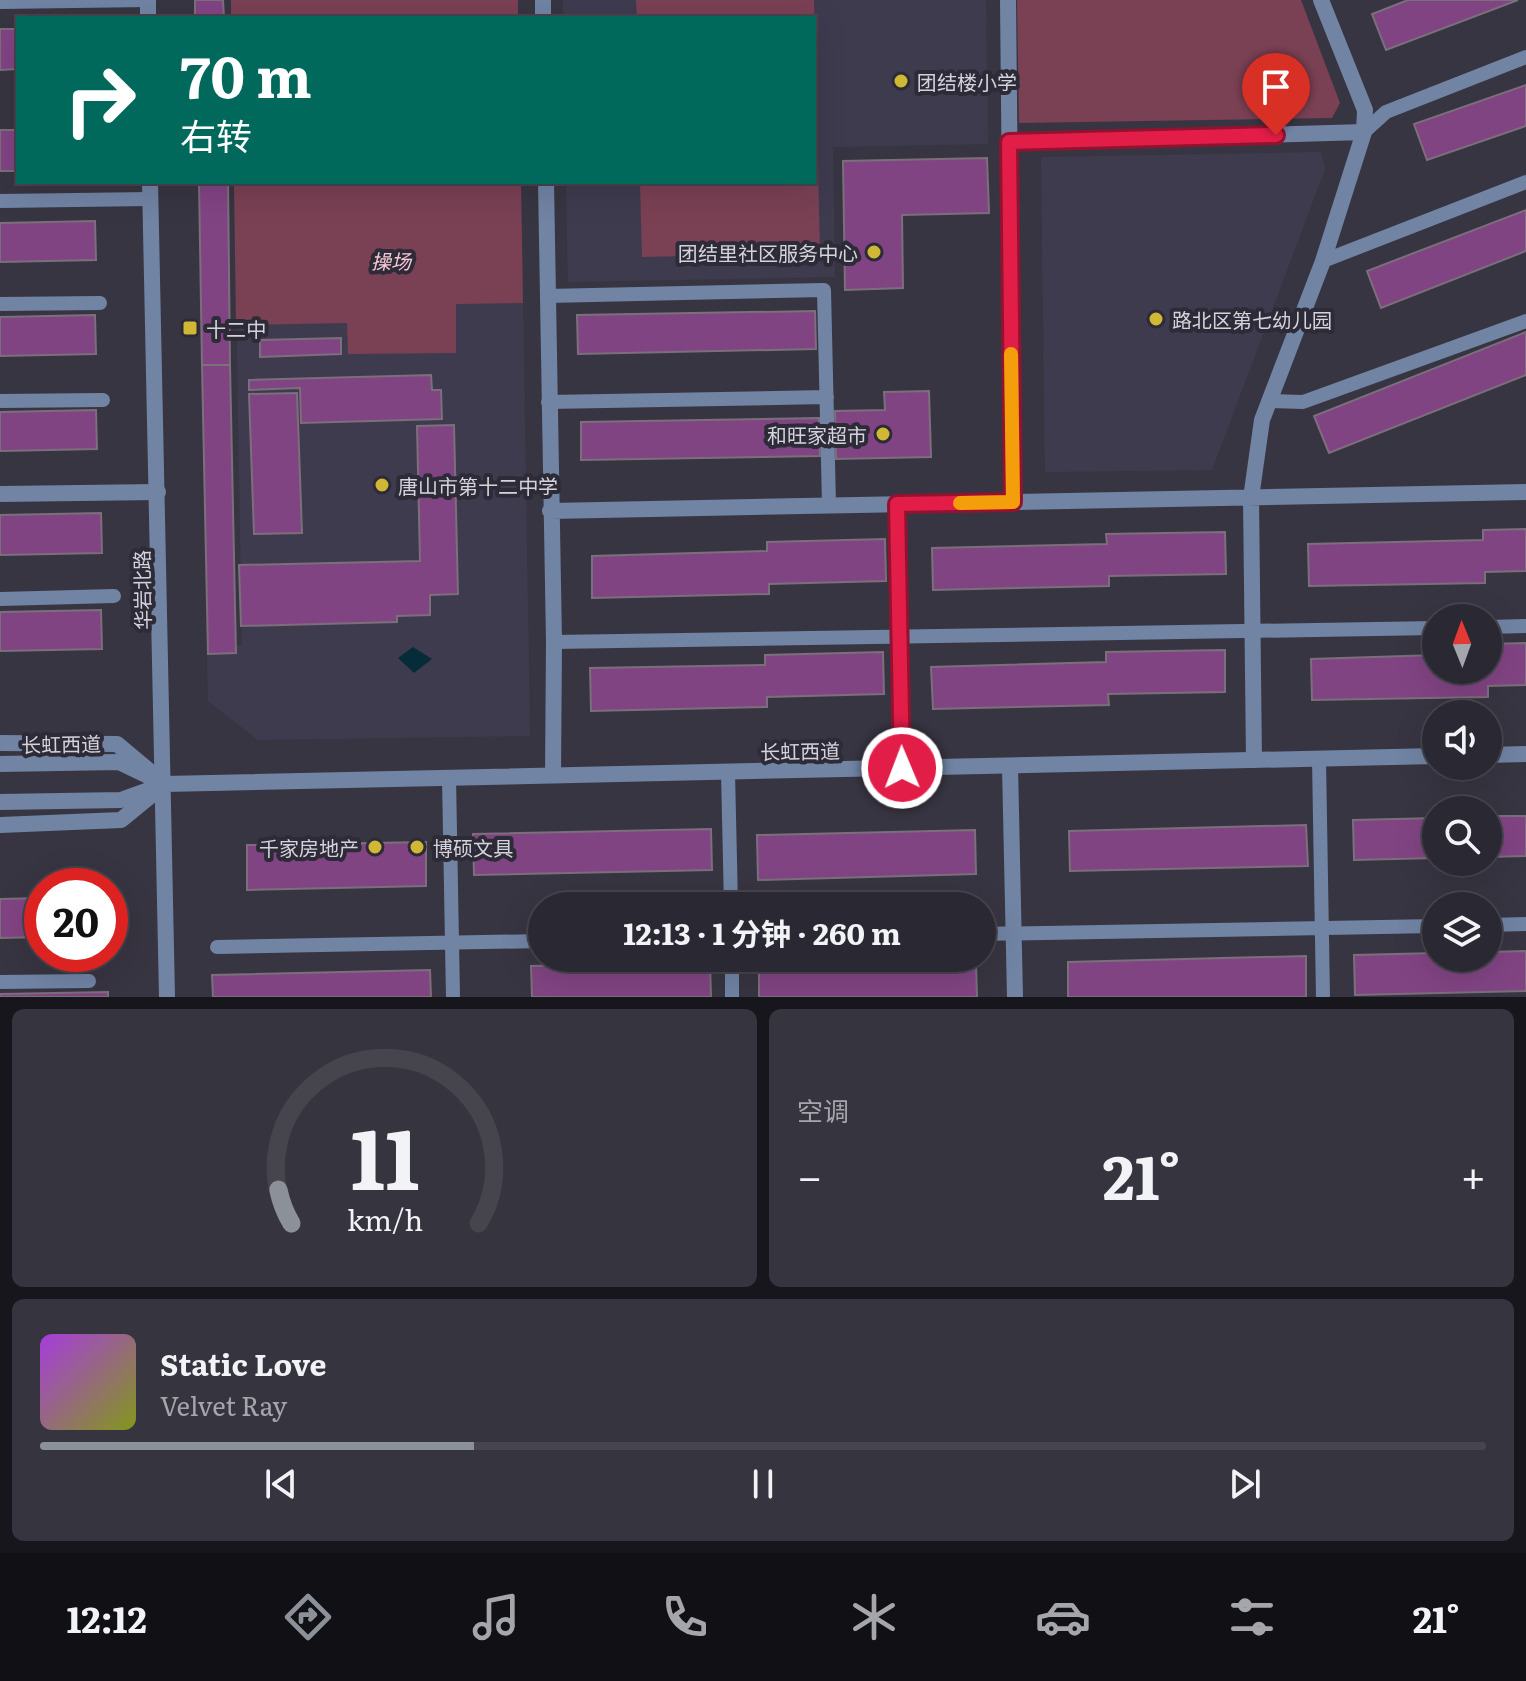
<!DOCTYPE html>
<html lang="zh">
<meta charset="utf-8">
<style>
body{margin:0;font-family:Literata,"Noto Sans SC",serif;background:#36343e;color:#f1f3f6;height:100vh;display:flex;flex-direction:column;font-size:30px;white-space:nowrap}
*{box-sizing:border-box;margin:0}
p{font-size:26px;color:#a5a6ac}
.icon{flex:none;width:44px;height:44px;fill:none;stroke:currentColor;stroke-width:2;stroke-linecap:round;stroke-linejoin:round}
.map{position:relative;height:997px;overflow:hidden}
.drawer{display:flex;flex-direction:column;gap:12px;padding:12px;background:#17161c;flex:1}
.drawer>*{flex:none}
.top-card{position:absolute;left:16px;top:16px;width:800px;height:168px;border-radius:0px;box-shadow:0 8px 32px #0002,0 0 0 2px #46444d;background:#00695c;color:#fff;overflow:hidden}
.needle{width:52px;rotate:359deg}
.controls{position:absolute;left:1422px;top:604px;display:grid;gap:16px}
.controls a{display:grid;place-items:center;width:80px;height:80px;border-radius:50%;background:#2a2832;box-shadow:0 8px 32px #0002,0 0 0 2px #46444d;font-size:40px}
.speed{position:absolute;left:24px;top:868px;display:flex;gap:16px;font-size:40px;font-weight:700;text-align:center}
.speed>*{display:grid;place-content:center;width:104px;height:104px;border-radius:50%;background:#2a2832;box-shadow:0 8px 32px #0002,0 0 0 2px #46444d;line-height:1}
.speed .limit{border:12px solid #d22;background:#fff;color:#111}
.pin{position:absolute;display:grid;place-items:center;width:68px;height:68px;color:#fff;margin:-82px -34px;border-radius:50% 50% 50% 0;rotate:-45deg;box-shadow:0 0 8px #0007}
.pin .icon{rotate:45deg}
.me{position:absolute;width:88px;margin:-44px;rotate:359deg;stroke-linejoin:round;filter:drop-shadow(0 0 6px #0008)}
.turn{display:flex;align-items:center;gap:28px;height:168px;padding:0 32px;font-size:36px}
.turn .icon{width:104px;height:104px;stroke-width:2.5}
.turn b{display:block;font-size:56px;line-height:68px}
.big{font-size:60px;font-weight:700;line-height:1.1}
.drawer .card{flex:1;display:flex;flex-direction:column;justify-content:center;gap:12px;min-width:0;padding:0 28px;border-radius:12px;background:#36343e}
.drawer .dial{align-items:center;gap:0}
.dial svg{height:208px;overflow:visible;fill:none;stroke:#46444d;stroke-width:7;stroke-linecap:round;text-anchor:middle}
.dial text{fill:#f1f3f6;stroke:none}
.song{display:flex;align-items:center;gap:24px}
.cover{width:96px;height:96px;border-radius:12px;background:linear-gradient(135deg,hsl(280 70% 55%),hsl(70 70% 35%))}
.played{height:8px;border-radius:4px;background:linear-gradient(90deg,#8c9099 30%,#46444d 30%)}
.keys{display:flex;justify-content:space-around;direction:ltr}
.heat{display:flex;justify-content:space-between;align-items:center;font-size:44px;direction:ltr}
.drawer .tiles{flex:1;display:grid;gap:12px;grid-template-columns:1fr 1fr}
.card:last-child{grid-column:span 2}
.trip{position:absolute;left:528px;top:892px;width:468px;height:80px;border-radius:40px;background:#2a2832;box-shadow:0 8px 32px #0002,0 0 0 2px #46444d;font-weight:700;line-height:80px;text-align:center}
.tabs{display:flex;height:128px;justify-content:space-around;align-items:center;background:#111014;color:#a5a6ac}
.tabs .icon{width:56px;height:56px}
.tabs .on{color:#8c9099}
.tabs b{font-size:36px;color:#f1f3f6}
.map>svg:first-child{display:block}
</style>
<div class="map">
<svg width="1526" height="997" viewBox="0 0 1526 997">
<rect width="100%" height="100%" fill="#383542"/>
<path fill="#3f3b4f" d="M563,0h423l2,144 -155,3 2,130 -267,5 -2,-100h248v-164h-251z
M1321,152l4,17 -113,301 -167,2 -4,-315z
M234,182h287l9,554 -272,4 -50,-39 -1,-55 35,-1z"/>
<path fill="#7a4054" d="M231,0h287v18h-287z
M636,0h178l6,253 -178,4 -2,-75h174v-164h-177z
M1017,0h284l39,103 -8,15 -313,5z
M234,182h287l2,121 -67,1v49l-108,1 -1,-31 -111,2z"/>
<path fill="#062b39" d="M413,647l19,12 -18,14 -16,-15z"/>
<path fill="#814483" stroke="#7b6f7b" stroke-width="2" d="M195,0h28l1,18h-29z
M1408,0h110l-132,50 -14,-36z
M0,29h18v40l-18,1z
M1526,85v41l-99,34 -13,-36z
M0,130h18v41h-18z
M987,158l2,55 -87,2 1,73 -58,2 -2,-129z
M199,182h29l2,183h-28z
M1526,210v41l-145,57 -14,-37z
M95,221l1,39 -96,2v-39z
M815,311l1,38 -238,5 -1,-39z
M95,315l1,39 -96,2v-39z
M1526,332v43l-197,78 -15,-37z
M341,338v16l-81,3v-17z
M202,365h28l6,288 -28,1z
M431,375l1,15h9l1,29 -141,4 -1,-35 -51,2v-10z
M929,391l2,66 -95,2 -1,-48 50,-1 -1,-18z
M297,393l5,140 -48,1 -5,-140z
M96,410l1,39 -97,2v-39z
M819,418l1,38 -239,4v-38z
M454,425l4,169 -28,1v20l-33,1v6l-156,4 -2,-61 181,-4 -3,-135z
M101,513l1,40 -102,2v-40z
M1526,529v42l-41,1v11l-176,3 -1,-42 175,-4v-10z
M1225,532l1,42 -117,2v10l-176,4 -1,-42 175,-4 -1,-10z
M885,539l1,42 -117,3v10l-177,4v-42l175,-5v-9z
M101,610l1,39 -102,2v-39z
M1526,643v42l-38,1v11l-176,3 -1,-41 125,-4v15h52v-26z
M1225,650v42l-117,2 1,11 -176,4 -2,-42 175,-5v-10z
M883,652l1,42 -117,3v10l-176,4 -1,-43 175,-3v-10z
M1488,816h38v40l-38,1z
M1436,818v40l-82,2 -1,-40z
M1306,825l2,41 -238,5 -1,-40z
M711,829l1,41 -238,5 -1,-41z
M975,830l1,44 -218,6 -1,-45z
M426,842v44l-179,4v-45z
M42,898v39l-42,1v-39z
M1526,951v40l-171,4 -1,-40 82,-2v5h52v-6z
M1306,956v41h-238v-35z
M710,962l1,35h-179l-1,-31z
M976,963l1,34h-218v-28z
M430,970l1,27h-218l-1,-22z
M108,992v5h-108v-3z"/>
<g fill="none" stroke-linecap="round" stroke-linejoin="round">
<path stroke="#7184a4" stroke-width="14" d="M0,2l148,-2
M1364,132l22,-20 140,-55
M0,201l150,-2
M1323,261l203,-79
M547,296l277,-6 5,215
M0,304l100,-1
M0,401l103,-1
M1270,401l33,1 223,-81
M548,402l279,-5
M897,504l5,264
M0,599l114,-3
M1488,627l38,-1
M554,642l882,-14
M1319,759l4,238
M728,772l3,134
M449,778l4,219
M1488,925l38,-1
M982,934l454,-8
M217,947l325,-6
M732,958v39
M0,982l89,-1"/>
<path stroke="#7184a4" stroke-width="16" d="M543,0v18
M1008,0l5,502
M1009,142l355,-10
M546,182l8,460 -1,133
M0,494l158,-2
M550,511l976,-19
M0,743l117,1 48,40 -44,36 -121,5
M1254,760l-3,-262 11,-78 61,-159 41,-129 1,-22 -44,-110
M1010,766l5,231"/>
<path stroke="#7184a4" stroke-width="16" d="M148,0v18
M150,182l17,815
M1488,755l38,-1
M0,764l119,-2 46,22
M0,802l121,-2 44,-16 1271,-28"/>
</g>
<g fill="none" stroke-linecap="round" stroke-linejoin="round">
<defs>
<path id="route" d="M902,768l-5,-264 116,-2 -4,-360 267,-7"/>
</defs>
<use href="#route" stroke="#92132f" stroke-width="20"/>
<use href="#route" stroke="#e11d48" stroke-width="14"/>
<path stroke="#f59e0b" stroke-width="14" d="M960,503l53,-1 -2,-148"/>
</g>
<g fill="#d1b736" stroke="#2e2b38" stroke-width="3">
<circle cx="901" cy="81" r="8"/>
<circle cx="874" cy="252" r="8"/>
<circle cx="1156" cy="319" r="8"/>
<rect x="182" y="320" width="16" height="16" rx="4"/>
<circle cx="883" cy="434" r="8"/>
<circle cx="382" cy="485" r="8"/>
<circle cx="375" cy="847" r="8"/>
<circle cx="417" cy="847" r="8"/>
</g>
<g text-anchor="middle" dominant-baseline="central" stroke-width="8" stroke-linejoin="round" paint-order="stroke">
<g font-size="20" fill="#d4d3db" stroke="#2e2b38" text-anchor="start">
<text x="917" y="81">团结楼小学</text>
<text x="858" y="252" text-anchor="end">团结里社区服务中心</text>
<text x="1172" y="319">路北区第七幼儿园</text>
<text x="206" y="328">十二中</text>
<text x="867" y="434" text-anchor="end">和旺家超市</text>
<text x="398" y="485">唐山市第十二中学</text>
<text x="359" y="847" text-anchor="end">千家房地产</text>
<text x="433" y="847">博硕文具</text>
</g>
<g font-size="20" font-style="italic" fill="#f9c7d5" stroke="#2e2b38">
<text x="391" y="260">操场</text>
</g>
<g font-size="20" fill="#d4d3db" stroke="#2e2b38">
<text transform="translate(141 590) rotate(-91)">华岩北路</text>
<text transform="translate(61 743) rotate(-1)">长虹西道</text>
<text transform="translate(800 750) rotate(-1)">长虹西道</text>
</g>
</g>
</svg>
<div class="controls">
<a><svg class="needle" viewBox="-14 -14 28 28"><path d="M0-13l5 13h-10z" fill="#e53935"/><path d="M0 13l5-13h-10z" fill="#a5a6ac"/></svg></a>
<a><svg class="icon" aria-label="sound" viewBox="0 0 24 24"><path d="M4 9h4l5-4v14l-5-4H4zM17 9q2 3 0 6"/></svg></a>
<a><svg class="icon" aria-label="search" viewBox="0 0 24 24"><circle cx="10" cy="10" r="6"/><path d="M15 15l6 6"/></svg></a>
<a><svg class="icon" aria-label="layers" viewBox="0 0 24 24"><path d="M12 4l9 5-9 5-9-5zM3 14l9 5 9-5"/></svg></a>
</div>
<div class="speed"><div class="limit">20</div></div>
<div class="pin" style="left:1276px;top:135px;background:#d93025"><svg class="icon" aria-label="arrive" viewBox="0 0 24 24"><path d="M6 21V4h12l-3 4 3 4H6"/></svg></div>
<svg class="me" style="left:902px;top:768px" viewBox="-20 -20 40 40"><circle r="17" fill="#e11d48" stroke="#fff" stroke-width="3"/><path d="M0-11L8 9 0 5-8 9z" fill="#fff"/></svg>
<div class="trip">12:13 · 1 分钟 · 260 m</div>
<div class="top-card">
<div class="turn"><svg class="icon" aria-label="right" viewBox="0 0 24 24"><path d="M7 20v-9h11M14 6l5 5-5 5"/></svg><div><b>70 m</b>右转</div></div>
</div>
</div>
<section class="drawer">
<div class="tiles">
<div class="card dial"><svg viewBox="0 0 100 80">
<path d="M14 69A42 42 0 1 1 86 69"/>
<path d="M14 69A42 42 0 0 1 9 56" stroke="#8c9099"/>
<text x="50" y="56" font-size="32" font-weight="700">11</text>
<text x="50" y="72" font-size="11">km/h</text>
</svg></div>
<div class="card"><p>空调</p>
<div class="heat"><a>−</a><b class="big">21°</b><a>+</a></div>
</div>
<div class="card">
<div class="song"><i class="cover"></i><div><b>Static Love</b><p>Velvet Ray</p></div></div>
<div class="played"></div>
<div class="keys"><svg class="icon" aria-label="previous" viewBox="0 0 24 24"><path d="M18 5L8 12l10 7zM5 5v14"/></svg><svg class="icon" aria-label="pause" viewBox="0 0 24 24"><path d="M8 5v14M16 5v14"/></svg><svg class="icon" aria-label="next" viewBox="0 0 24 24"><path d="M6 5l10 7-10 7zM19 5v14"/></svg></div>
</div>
</div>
</section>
<nav class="tabs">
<b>12:12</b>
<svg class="icon on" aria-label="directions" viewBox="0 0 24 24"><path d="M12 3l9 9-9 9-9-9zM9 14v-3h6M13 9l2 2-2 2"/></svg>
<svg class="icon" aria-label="music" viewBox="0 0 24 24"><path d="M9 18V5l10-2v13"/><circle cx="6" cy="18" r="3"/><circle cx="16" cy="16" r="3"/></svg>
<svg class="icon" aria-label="phone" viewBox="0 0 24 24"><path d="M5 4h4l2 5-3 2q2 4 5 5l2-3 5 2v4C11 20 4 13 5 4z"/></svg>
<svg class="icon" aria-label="climate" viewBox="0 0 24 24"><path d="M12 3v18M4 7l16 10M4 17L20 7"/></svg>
<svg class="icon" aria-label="car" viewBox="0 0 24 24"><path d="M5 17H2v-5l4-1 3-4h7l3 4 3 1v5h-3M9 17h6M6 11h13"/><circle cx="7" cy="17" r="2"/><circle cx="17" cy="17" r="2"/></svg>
<svg class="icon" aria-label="filters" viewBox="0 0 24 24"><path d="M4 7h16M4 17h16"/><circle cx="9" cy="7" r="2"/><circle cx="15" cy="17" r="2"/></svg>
<b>21°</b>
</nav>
